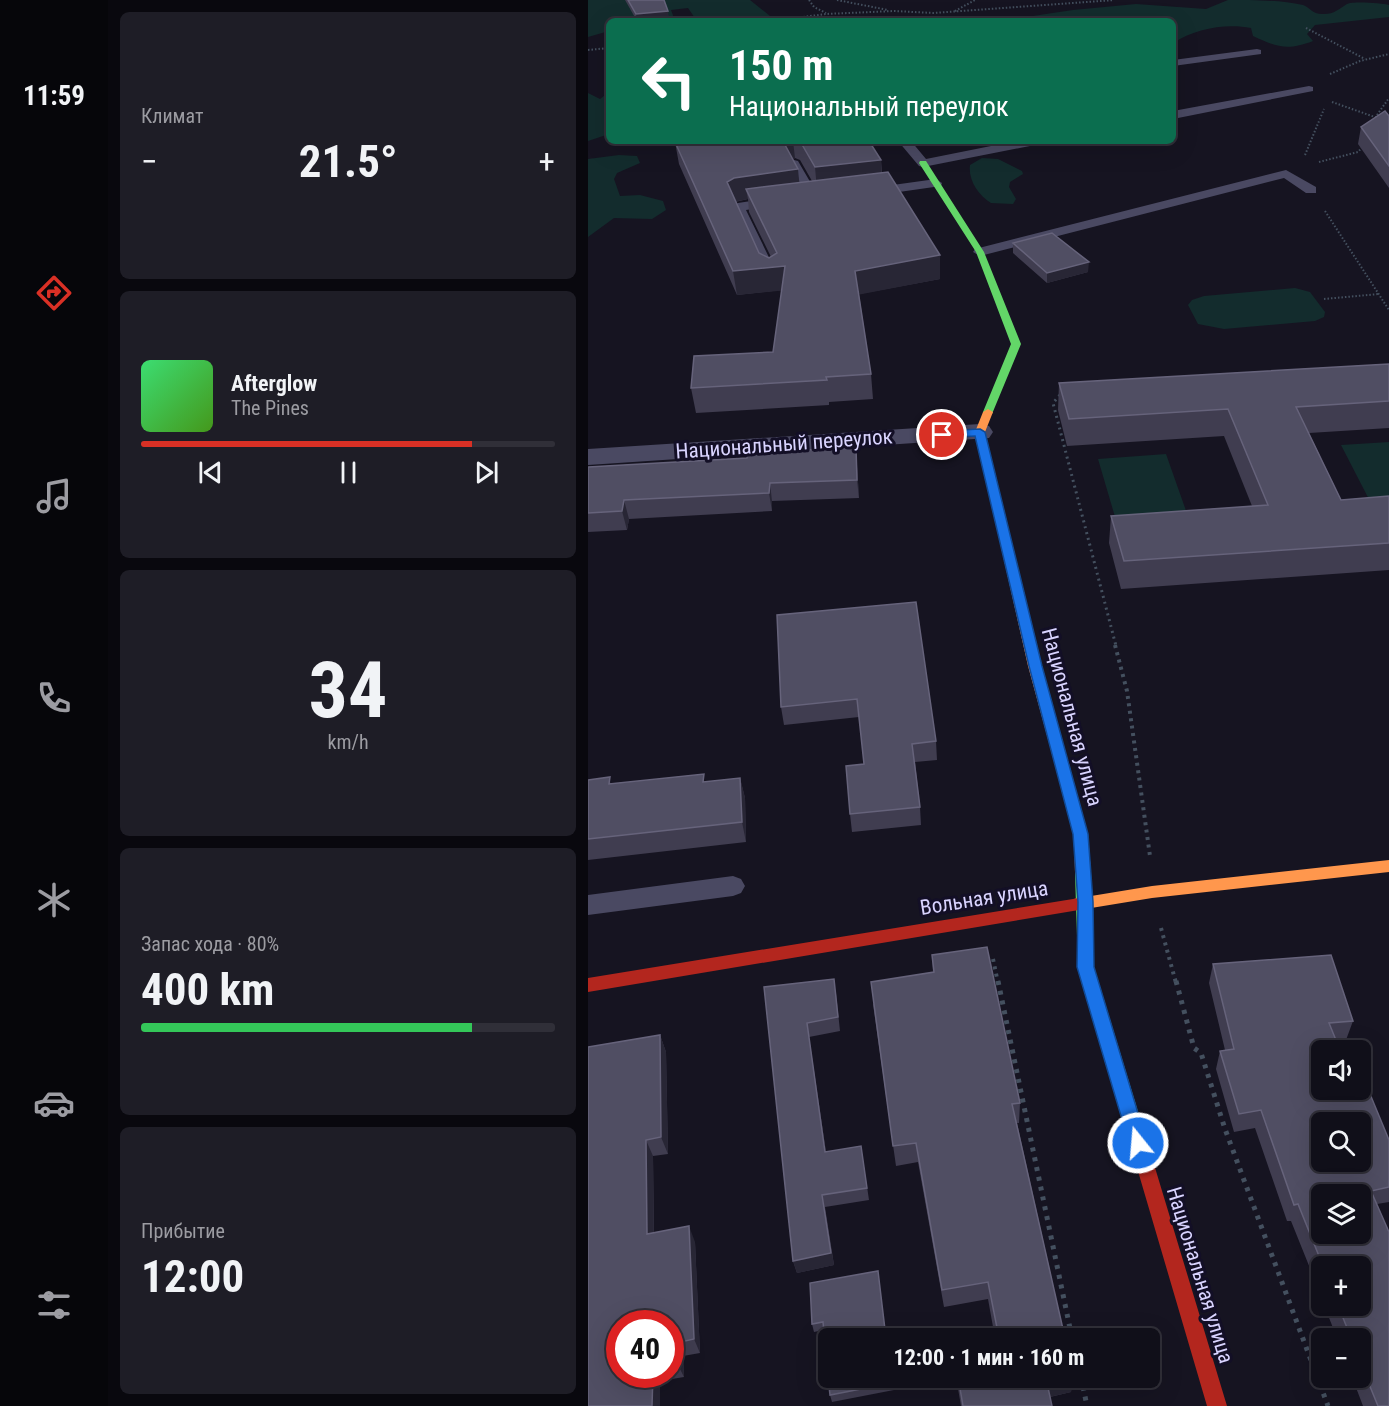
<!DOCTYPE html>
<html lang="ru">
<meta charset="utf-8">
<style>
body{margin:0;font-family:"Roboto Condensed",sans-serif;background:#1e1d26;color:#f1f3f6;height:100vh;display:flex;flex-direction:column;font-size:22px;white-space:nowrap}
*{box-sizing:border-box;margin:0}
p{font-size:20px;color:#9c9ca2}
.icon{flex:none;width:33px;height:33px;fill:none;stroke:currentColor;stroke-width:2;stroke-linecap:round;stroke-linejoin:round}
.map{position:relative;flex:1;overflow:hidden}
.details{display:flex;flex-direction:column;gap:12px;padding:12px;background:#09080e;width:480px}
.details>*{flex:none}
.hud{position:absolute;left:18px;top:18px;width:570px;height:126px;border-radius:9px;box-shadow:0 6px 24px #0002,0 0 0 2px #302f38;background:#0b6e4f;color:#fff;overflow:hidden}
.buttons{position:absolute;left:723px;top:1040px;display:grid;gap:12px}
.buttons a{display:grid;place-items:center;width:60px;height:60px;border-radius:9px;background:#100f19;box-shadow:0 6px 24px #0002,0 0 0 2px #302f38;font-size:30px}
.speed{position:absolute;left:18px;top:1310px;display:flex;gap:12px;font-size:30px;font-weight:700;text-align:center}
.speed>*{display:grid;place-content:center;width:78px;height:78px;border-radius:50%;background:#100f19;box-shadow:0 6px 24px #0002,0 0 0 2px #302f38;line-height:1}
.speed .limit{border:9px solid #d22;background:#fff;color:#111}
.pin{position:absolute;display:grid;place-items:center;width:51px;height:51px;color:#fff;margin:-26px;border:3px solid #fff;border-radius:50%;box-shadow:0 2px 6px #0007}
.me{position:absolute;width:66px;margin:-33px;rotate:343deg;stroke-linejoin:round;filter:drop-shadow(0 0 4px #0008)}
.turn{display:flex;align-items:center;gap:21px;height:126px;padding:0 24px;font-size:27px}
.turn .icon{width:78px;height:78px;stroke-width:2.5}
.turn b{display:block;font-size:42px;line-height:51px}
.big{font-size:45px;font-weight:700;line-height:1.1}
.details .card{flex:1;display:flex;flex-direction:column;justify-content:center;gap:9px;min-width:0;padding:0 21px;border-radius:9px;background:#1e1d26}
.details .dial{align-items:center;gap:0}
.dial b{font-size:78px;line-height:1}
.song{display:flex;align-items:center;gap:18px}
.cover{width:72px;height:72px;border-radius:9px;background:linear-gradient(135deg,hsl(140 70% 55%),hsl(100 70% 35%))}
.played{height:6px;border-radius:3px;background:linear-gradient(90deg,#d93025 80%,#302f38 80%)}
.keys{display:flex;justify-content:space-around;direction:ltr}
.heat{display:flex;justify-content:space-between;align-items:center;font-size:33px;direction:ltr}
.charge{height:9px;border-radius:4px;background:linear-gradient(90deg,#34c759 80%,#302f38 0)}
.trip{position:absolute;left:230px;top:1328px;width:342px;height:60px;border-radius:9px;background:#100f19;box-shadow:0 6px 24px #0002,0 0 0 2px #302f38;font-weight:700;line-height:60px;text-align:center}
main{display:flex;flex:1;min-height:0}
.menu{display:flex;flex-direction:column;width:108px;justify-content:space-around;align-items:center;background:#06060a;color:#9c9ca2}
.menu .icon{width:42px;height:42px}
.menu .current{color:#d93025}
.menu b{font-size:27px;color:#f1f3f6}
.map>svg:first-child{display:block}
</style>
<main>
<nav class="menu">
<b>11:59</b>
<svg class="icon current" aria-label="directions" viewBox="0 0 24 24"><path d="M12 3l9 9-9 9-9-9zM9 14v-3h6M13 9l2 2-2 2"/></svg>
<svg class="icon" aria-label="music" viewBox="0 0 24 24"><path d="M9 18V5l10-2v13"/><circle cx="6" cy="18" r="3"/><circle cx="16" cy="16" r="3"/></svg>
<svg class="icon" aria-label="phone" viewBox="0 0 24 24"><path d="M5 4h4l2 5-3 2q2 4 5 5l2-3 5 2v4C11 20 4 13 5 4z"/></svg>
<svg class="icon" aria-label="climate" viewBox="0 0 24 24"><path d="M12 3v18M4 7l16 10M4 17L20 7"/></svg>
<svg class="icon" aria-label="car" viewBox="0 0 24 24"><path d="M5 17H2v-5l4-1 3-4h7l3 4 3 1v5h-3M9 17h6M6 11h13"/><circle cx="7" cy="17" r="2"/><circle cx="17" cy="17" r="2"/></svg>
<svg class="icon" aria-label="filters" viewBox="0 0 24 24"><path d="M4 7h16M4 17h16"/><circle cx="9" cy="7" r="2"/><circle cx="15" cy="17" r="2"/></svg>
</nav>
<section class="details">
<div class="card"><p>Климат</p>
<div class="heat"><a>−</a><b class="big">21.5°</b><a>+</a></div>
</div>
<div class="card">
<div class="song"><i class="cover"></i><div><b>Afterglow</b><p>The Pines</p></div></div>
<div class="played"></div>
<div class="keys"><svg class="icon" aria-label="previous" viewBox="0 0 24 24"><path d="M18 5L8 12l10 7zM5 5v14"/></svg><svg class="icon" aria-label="pause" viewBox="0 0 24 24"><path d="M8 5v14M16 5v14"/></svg><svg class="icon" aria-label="next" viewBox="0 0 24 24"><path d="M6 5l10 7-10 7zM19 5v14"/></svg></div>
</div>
<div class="card dial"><b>34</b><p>km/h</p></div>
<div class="card"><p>Запас хода · 80%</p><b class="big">400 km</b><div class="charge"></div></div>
<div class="card"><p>Прибытие</p><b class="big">12:00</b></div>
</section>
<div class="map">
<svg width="801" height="1406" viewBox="0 0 801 1406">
<rect width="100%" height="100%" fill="#161421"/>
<path fill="#132c2d" d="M0,0h162l20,16 -35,5h-38l-9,-13 -17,2 4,11h-66v10l-21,6z
M640,0c24,0 52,0 75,5 8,3 9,9 19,9 11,1 17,-5 25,-10 6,-3 35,-1 42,1v12l-74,8 -8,9 6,7c-26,10 -36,6 -60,-5l-2,-8c-26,-5 -56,1 -78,15v-22h-173l73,-11 63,-6 70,5z
M21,92v42l-21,7v-48l12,6z
M31,155l18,1 3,7 -23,10 -3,6 6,17 20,-1 23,6 3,9 -14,9 -38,-1 -26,19v-78z
M394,158l16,1 24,12 1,3 -13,8 -1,5 7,12 -3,5 -22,-1c-13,-8 -23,-23 -21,-38z
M707,288l15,4 15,20 -1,5 -9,4 -91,8 -26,-5 -10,-19 4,-5 12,-4z
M801,442v69h-14l-34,-66z
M578,454l24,68 -72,5 -20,-68z"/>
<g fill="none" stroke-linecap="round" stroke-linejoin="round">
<path stroke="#44505f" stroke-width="2" stroke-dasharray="1.5 2" stroke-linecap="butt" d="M221,0l5,7 12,6
M249,0l51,10
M367,11l20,-11
M184,21l54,-7 68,-3 39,2 181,-13
M718,28l59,31
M0,50l21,-2
M742,74l30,-13 29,-7
M744,102l57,20
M789,115l12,-17
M717,155l19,-46
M731,162l39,-10 6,-7
M737,211l64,99
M736,299l55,-5"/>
<path stroke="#44505f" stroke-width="3" stroke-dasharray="2 4" stroke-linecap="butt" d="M472,395l-7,8 63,243"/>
<path stroke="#44505f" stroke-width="4" stroke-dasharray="3 4.5" stroke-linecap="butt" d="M527,645l12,46 23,165
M573,928l15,55
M405,959l5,24"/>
<path stroke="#44505f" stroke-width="5" stroke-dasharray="4 6" stroke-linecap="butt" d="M410,981l74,357
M588,981l18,67 7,5 24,76 103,277
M493,1377l6,29"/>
<path fill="#4a4962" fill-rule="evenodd" d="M669,49l4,1v4l-88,12v-6z
M721,86l4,1v4l-140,28v-8z
M310,141h13l15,18 90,-18h25l-6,4 -112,22 -4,-1z
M206,160l4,1 18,31h14v6l-23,1 -19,-35z
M698,170l30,17v6h-10l-22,-15 -304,78 -7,-4 2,-3z
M348,179l6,4 -1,3 -70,10 -7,-4 7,-4z
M188,197l5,1v6l-35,6 32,66 -7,4 -7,-4 -33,-69 7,-4z
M145,876l8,3 4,7 -4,7 -8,3 -145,19v-20z"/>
<path fill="#4a4962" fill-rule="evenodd" d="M392,424l9,2 4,6 -4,6 -401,27v-16z"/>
<path fill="#63d668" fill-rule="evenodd" d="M332,161h6l58,91 37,92 -29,70h-8l-1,-2 28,-68 -35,-92 -57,-89z
M495,867l5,2 3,4 3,94 59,194 -3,6 -6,3 -6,-3 -3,-6 -57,-194 -3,-94 3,-4z"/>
<path fill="#ff974d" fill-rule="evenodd" d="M400,409l5,3 -8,20 57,234 46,168 3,39 -3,4 -5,2 -5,-2 -3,-4 -1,-39 -46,-168 -53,-234 8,-20z
M801,860v12l-237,26 -73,12 -5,-1 -3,-5 3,-5 5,-1 73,-12z"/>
<path fill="#b3261e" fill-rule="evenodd" d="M491,898l5,1 3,5 -3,5 -5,1 -491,82v-14z
M556,1152l6,3 3,6 74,245h-20l-72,-245 3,-6z"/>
</g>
<path fill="#403d50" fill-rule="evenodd" d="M37,0h39l5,19 -19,2h-13z
M801,116v72l-31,-44 3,-17z
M96,141h185l12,19 1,13 58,106 -81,15 12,80 2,25 -44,3v3l-133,8 -5,-25 82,-36 9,-62 -45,5 -58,-131 -4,-22zM207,158l5,2 12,21 -12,2 -7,-24zM160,199l1,13 22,45 -2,1 -10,-5 -24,-51z
M425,243l75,29 -41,11 -34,-30z
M801,364v64l-80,5 32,67 48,-4v74l-268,19 -12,-46 2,-27 141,-10 -28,-70 -157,10 -9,-36 1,-27z
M268,448l3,50 -87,3v10l-143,8 -2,11 -39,2v-65l159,-9z
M189,615l159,126 1,19 -22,2 5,45 1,18 -69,7 -2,-18 14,-50 -5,-47 -75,8 -3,-18z
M152,778l5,20 1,44 -158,18v-80l24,3 94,-1z
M344,955l88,148 -1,20h-2l48,215h-70l-7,-39 -44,8 -26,-145 -22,4 -23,-162 60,-31z
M625,964l140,57 -7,19 -10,1 23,55 30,44v62l-12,2 12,202h-26l-11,-29h8v-39h-23l-13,-33h36v-39h-38v32l-31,-77h-4l-32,-93 -21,4 -18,-63 4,-18 5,-1 -16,-67z
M176,987l72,6 4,38 -31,6 17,115 35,-6 8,54 -44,7 9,58 -37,8 -4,-12z
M72,1035l6,17 2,102 -15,2 1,77 41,9 5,111 -17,3 1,21 -24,4v25h-72zM82,1323v51h-50z
M290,1271l-55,59 -9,2 -2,-8z
M304,1377l2,13 -62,12 -2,-7z
M368,1377h117l-2,15 -21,5 2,9h-91z"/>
<path fill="#282635" d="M80,11l1,8 -32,2 -1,-7z
M198,141h7l2,17 -9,7 -2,-22z
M293,160l1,23 -65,7 -2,-23z
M210,169l2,22 -54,-2 2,10 -10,2 -8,4 -3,-23 7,-4z
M352,255v24l-83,16 -2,-24z
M501,262l-1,10 -41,11v-10z
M197,266l3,24 -51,5 -4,-24z
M268,448l1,19 2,31 -2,-18z
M182,483l2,18v10l-3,-18z
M36,500l5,19 -2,11 -5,-19z
M152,778l5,20 1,44 -4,-20z
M219,1023l2,14 19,128 -3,-13z
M72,1035l6,17 2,102 -7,-17z
M58,1140l7,16 1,94 -7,-16z
M234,1195l12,70 -37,8 -4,-12z
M101,1226l6,16 5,111 -6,-14z
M88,1343l7,13 1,21 -7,-14z
M65,1374h3l4,7v25h-8z
M483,1377h2l-2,15 -26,6 2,-15z"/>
<path fill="#504e63" stroke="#66637b" stroke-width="1.5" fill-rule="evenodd" d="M40,0h36l4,11 -32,3z
M797,111l4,5v50l-28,-39z
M96,141h102l-2,2 14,26 -64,9 -7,4 32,71 10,5 8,-5 -31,-64 142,-17 52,83 -85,16 16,103 -45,3 1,3 -136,8 3,-32 79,-4 12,-86 -52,5 -58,-129z
M212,141h69l12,19 -66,7z
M464,233l37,29 -42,11 -34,-30z
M801,364v37l-93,6 45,93 48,-4v47l-265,18 -13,-45 157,-11 -40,-96 -159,10 -10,-36z
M268,448l1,32 -87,3 -1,10 -145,7 -2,11 -34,2v-46l159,-9 1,-6z
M328,602l20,139 -24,3 8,63 -70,7 -4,-48 18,-2 -7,-65 -76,8 -4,-92z
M116,774l-1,8 37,-4 2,44 -154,17v-59l22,-3 -1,7z
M399,947l33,156 -8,1 53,234h-66l-11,-56 -46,8 -26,-147 -23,3 -22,-164 63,-10 -2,-17z
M743,955l22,66 -24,2 11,27h-18v39h34l3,7 11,-2 19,46v47l-18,4 18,41v174h-11l-18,-44v-24h-9l-13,-33h22v-39h-37l-25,-62 -4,1 -33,-95 -22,4 -19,-63 14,-2 -21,-85zM734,1122h38v39h-38zM734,1194h38v39h-38z
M246,979l4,38 -31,6 18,129 36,-6 6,42 -45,7 9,58 -38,8 -29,-274z
M72,1035l1,102 -15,3 1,94 42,-8 5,113 -18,4 1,20 -7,2v-42h-50v51h33l-1,32h-64v-359z
M290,1271l8,67h-58v38l-5,-54 -11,2 -2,-41z
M240,1377h64v6l-62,12z
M370,1377h113l-24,6 5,23h-89z"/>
<path fill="#1a73e8" stroke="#114b97" stroke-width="1.5" d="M392,429l5,3 57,234 46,168 5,68 1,65 53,176 -2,6 -7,2 -6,-2 -3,-6 -52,-176 1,-65 -5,-68 -44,-168 -54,-230 -33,2 -5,-3 5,-4z"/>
<g text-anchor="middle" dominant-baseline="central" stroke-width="6" stroke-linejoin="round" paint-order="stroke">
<g font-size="21" fill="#d9d4ff" stroke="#130f26">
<text transform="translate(196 444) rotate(-4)">Национальный переулок</text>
<text transform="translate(484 717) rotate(75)">Национальная улица</text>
<text transform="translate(396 898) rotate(-9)">Вольная улица</text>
<text transform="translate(612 1275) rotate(73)">Национальная улица</text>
</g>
</g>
</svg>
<div class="buttons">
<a><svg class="icon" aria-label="sound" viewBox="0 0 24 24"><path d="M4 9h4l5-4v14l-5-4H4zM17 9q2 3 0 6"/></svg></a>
<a><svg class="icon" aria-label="search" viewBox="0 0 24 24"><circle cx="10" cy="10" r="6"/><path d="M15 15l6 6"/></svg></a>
<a><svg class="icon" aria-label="layers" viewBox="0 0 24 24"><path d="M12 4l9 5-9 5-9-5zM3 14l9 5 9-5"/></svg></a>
<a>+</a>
<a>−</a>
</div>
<div class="speed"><div class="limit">40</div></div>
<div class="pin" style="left:354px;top:435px;background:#d93025"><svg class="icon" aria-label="arrive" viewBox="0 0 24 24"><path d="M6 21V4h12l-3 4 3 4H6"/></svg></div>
<svg class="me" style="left:550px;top:1143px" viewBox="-20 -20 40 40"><circle r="17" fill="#1a73e8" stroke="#fff" stroke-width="3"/><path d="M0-11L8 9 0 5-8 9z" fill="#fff"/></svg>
<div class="trip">12:00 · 1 мин · 160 m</div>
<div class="hud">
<div class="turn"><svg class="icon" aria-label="left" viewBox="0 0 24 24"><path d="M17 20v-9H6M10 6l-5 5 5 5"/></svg><div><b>150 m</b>Национальный переулок</div></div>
</div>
</div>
</main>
